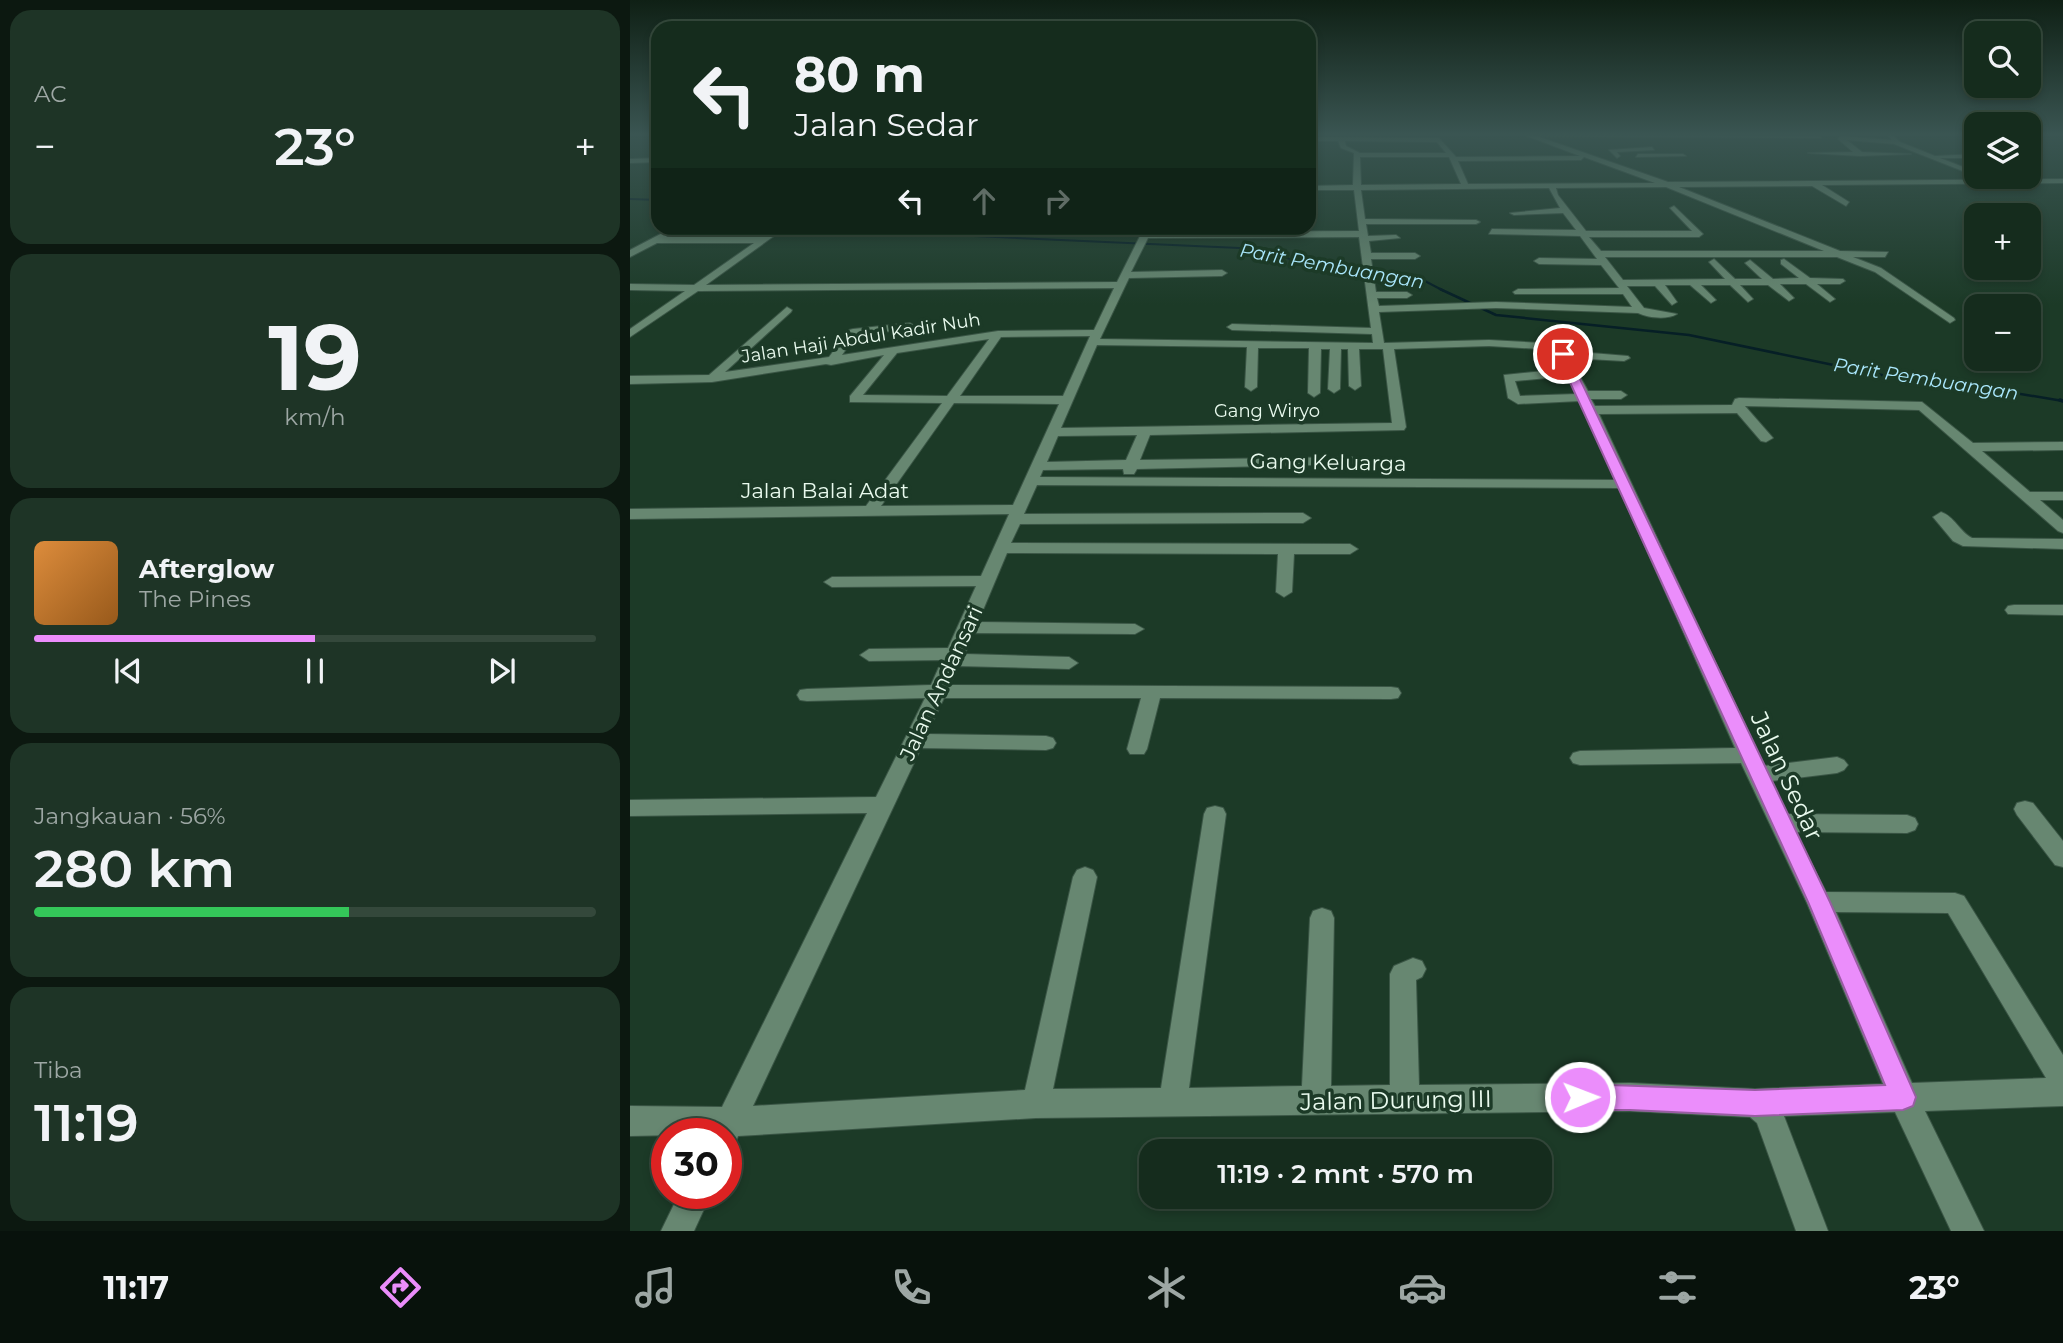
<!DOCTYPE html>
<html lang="id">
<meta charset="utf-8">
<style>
body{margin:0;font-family:Montserrat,sans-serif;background:#1e3426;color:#f1f3f6;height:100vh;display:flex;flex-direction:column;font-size:26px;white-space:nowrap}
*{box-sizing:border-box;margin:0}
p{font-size:23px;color:#9da7a4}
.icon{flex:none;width:38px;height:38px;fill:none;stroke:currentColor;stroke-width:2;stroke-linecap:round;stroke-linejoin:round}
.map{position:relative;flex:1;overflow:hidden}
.sheet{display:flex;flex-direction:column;gap:10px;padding:10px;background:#0c1810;width:630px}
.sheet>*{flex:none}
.hud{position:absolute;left:21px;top:21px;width:665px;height:214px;border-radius:21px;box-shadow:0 4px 10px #0003,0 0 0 2px #34483b;background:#152c1d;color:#f1f3f6;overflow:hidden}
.controls{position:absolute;left:1334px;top:21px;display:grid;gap:14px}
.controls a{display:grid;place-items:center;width:77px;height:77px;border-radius:14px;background:#152c1d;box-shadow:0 4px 10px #0003,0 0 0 2px #34483b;font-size:35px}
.speed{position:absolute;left:21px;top:1118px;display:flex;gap:14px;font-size:35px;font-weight:700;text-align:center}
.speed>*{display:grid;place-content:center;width:91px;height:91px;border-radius:50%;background:#152c1d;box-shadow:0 4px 10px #0003,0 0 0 2px #34483b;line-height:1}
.speed .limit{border:10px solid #d22;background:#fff;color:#111}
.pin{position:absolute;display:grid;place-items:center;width:60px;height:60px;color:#fff;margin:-30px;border:4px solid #fff;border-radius:50%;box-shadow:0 2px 7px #0007}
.me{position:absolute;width:77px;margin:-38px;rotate:89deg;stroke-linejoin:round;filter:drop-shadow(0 0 5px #0008)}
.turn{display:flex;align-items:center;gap:24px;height:147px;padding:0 28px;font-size:32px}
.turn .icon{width:91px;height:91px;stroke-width:2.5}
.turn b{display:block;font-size:49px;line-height:60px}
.lanes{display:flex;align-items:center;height:66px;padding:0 28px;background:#0003;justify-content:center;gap:35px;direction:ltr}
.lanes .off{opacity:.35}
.big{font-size:52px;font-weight:600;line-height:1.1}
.sheet .card{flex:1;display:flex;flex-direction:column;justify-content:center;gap:10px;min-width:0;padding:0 24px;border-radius:21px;background:#1e3426}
.sheet .dial{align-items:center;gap:0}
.dial b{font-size:91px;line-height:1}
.song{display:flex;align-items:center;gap:21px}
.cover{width:84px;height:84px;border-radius:10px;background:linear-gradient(135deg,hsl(30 70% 55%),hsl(30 70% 35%))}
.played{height:7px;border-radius:4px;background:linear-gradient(90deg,#eb8dfb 50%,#34483b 50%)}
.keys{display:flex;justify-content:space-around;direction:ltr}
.heat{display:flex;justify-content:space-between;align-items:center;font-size:38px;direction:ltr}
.charge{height:10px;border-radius:5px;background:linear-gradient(90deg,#34c759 56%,#34483b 0)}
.trip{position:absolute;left:509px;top:1139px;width:413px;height:70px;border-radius:21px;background:#152c1d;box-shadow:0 4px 10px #0003,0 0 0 2px #34483b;font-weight:600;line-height:70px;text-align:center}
.menu{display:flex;height:112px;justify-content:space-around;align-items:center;background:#08120c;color:#9da7a4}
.menu .icon{width:49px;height:49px}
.menu .selected{color:#eb8dfb}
.menu b{font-size:32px;color:#f1f3f6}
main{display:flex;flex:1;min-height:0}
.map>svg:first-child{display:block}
</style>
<main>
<section class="sheet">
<div class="card"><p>AC</p>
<div class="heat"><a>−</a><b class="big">23°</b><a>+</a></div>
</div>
<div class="card dial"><b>19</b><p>km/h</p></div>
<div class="card">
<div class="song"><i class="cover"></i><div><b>Afterglow</b><p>The Pines</p></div></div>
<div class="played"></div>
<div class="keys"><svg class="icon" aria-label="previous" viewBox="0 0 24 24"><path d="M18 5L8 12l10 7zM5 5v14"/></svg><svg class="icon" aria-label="pause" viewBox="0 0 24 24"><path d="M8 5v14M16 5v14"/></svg><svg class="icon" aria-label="next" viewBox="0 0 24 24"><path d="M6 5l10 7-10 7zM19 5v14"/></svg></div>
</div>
<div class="card"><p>Jangkauan · 56%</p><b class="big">280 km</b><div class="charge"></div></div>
<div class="card"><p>Tiba</p><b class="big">11:19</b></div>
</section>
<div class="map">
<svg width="1433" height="1231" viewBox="0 0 1433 1231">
<rect width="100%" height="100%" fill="#1c3a27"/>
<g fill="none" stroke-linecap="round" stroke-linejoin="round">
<path stroke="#061f26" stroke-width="2" d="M0,199l28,1
M167,228l465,21 39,14 120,16 23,12"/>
<path stroke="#061f26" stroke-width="2.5" d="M810,289l56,26 193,20 212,44 24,-1 138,23"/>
<path stroke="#061f26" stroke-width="3.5" d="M1430,400l3,1"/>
<defs>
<path id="minor" d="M889,133h9l140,49 395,-3v4l-241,2 27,17 -3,4 -34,-20 -133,1 161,64 48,1 -3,5h-32l28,11 73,50 1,2 -5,3 -75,-51 -38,-15h-232l18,23 102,-1 -16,-17 5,-3 21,20h27l-17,-16 5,-3 23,19 26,-1 -18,-14v-4l3,-1 26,19 33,1 2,2 -5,3h-23l18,15 -5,3 -24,-18h-26l14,14 -5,3 -21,-16h-28l13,14 -5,3 -18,-17h-29l15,15 -5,3 -21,-18h-25l12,17 -5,3 -17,-19h-28l17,22 33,6c-10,6 -28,4 -39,-1l-142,-5 -117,4 5,31 105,-3 70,4 8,7 61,5 2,2 -6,3 -54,-3 18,33h33l6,4 -6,4h-30l4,7 137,-1 3,-6 4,-1 183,4 51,41 90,-1v8l-81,1 48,41h33v8h-23l23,20v13l-5,-2 -139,-121 -174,-4 28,32 -7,4 -5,-1 -24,-28 -138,1 165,352 73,-9 7,3 4,5 -4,5 -7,3 -66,8 16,33 120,1 8,3 3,6 -3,6 -8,3 -112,-1 31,60 129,1 9,3 99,159v51l-138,5 59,120h-33l-56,-119 -111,4 44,115h-32l-39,-108 -7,-6 -120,-6 -594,7 -298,18 -3,9 -9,3v-14l-96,2v-30l92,1 145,-294 -237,3v-16l246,-3 49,-99 -118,3 -7,-1 -3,-5 3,-5 7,-1 124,-4 11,-25 -73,1 -9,-6 9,-6 79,-1 28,-62 -144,1 -8,-5 8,-5 149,-1 28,-62 -379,5v-10l236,-3 76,-103 -92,-1v-6l34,-41 -53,10 -5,-1 -114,18 -82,2v-8l79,-1 78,-68 5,3 -1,2 -66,60 104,-15 20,-27 4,-1 57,-6 5,3 -5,3 -54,6 -14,20 156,-24 96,-1 20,-42 -416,3 -68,46v-8l55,-38 -55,-1v-6l64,1 60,-42h-97l-27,14v-7l42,-22h9l-15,9h96l14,-9h9l-79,57 411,-3 27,-54h8l-2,4 209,-1 -5,-41h-45v-4l44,-1 1,-32 -13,-5 -3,-7h-29v-4l130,1 17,19 124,-1zM715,141l92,1 9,11h-86l-14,-7zM730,157h89l12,27 -100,1zM954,157l71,26 -187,1 -10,-23 123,-1zM1036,187l158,64h-223l-12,-14h110l4,-3 -29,-28 -4,2 22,23h-106l-28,-36 -2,-7zM919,188l11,20 -50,5 4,2 49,-2 13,17 -84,-1 -3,5 91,2 17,23 -58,-1 -5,3 5,3 62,1 18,23 -101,1 -5,3 2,2h108l9,13 -136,-5 -117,4 -2,-8h30l5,-3 -5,-3h-31l-5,-33h44l5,-3 -5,-3h-44l-2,-12 31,-3 -4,-3 -28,1 -2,-12h110l4,-2 -4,-2 -111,-1 -4,-29zM729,237l12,91 -139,-4 -5,3 5,3 140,4 1,9 -273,-4 29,-61 93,-2 5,-3 -5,-3 -91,2 17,-34zM460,336l-27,60h-103l41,-59zM359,339l-42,57 -84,-1 34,-42zM467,345l150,2 -2,40 6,4 6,-4 1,-39h51l-1,45 6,4 6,-4 1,-44h9l-2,40 6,4 6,-4 1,-40h7l1,37 6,4 6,-4 -2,-37h24l9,74 -331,5zM859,346l66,4 9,19 -60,6 4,23 10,6 62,-3 36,79 -576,-3 3,-7 80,-1 1,5h10l3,-5 223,-5v-6l-5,-1 -215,3 10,-25 254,-5 2,-3 -12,-78zM938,376l9,18 -57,2 -5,-15zM324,403l105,1 -46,101 -132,1zM507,435l-11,25 -79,2 11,-26zM407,485l582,3 116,260 -155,3 -7,2 -3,5 3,5 7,2 161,-2 66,140 76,181 -128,5 -125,-6 -211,2 -3,-105 6,-3 4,-8 -4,-8 -9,-3 -19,8 -4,8v111l-59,1 3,-168 -3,-7 -9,-3 -9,3 -3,7 -8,168 -113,2 37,-274 -3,-6 -8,-2 -8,2 -3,6 -43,274 -108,1 44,-212 -4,-7 -8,-3 -8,3 -4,7 -48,213 -272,16 168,-358 125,2 7,-2 3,-5 -3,-5 -7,-2 -119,-2 17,-36h197l-14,51 3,5h14l3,-5 13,-51 231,1 7,-1 3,-5 -3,-5 -7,-1 -441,-2 8,-19 111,3 9,-6 -9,-6 -104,-3 8,-21 162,1 9,-5 -9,-5 -157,-2 29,-69 271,1 -2,38 8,5 8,-5 2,-38h56l8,-5 -8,-5 -339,-1 9,-19 283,-1 8,-5 -8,-5 -279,1zM1206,912l112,1 98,165 -134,5z
M905,133l278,3 -3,-3h6l5,5 -284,-2z
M1261,134l9,8 35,14 41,-2 -1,4h-35l36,14 2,5 -84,-33 -47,-4 15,12 49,2 -51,2 -52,-3 45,-1 -15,-13 2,-3 52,4 -4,-4z
M1022,147l2,3 -37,2 3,4 -3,2 -8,-8z
M1008,154h45l3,2 -50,1z
M28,158v4l-28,1v-4z
M1311,512c13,4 19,20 31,26l91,1v10l-100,-3 -10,-5 -20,-24z
M1384,605h49v10l-55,-1 -3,-4 3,-4z
M1395,801l8,2 30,38v26l-8,-2 -38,-50 -3,-6 3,-6z
M49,1194h32l-17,37h-33z"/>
</defs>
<use href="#minor" stroke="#3a5545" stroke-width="2"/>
<use href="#minor" fill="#678771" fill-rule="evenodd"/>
</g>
<linearGradient id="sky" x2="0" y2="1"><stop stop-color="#0f2015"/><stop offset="0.44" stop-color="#3a5552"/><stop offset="1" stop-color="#3a5552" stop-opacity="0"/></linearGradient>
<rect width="1433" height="305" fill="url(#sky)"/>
<path fill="#eb8dfb" stroke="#995ca3" stroke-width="2" d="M933,351l5,3 262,548 86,195 -3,9 -10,4 -148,6 -125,-6h-50l-9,-3 -4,-10 4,-9 9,-4 175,6 130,-5 -77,-183 -251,-548z"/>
<g text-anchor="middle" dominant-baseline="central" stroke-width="7" stroke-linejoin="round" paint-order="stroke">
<g font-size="18" fill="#e9faee" stroke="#1c3a27">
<text transform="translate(231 338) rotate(-9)">Jalan Haji Abdul Kadir Nuh</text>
<text x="637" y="411">Gang Wiryo</text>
</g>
<g font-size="19" font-style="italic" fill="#aae7fc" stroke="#1c3a27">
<text transform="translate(702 266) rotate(10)">Parit Pembuangan</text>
<text transform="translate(1296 379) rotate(9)">Parit Pembuangan</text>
</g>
<g font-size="21" fill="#e9faee" stroke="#1c3a27">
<text transform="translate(698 462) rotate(1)">Gang Keluarga</text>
<text x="195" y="490">Jalan Balai Adat</text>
<text transform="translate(311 683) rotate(-65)">Jalan Andansari</text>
</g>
<g font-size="24" fill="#e9faee" stroke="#1c3a27">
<text transform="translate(1157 776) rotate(65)">Jalan Sedar</text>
<text transform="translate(766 1100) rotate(-1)">Jalan Durung III</text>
</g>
</g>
</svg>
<div class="controls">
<a><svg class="icon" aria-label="search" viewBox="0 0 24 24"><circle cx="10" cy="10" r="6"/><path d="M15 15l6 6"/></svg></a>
<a><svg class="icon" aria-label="layers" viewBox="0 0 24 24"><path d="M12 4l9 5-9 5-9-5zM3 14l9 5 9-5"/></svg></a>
<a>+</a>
<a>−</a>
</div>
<div class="speed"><div class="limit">30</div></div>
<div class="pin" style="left:933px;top:354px;background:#d93025"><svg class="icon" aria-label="arrive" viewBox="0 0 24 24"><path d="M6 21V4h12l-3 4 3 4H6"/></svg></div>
<svg class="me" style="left:950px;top:1097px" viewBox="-20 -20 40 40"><circle r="17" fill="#eb8dfb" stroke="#fff" stroke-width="3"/><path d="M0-11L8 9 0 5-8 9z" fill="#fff"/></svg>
<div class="trip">11:19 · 2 mnt · 570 m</div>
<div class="hud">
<div class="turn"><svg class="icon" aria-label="left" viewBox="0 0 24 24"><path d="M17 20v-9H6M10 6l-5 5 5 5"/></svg><div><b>80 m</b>Jalan Sedar</div></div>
<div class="lanes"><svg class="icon" aria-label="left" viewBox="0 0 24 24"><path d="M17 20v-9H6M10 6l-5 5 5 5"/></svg><svg class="icon off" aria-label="ahead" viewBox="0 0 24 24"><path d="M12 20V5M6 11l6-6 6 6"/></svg><svg class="icon off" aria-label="right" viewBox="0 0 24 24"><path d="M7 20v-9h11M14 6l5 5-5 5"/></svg></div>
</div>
</div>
</main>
<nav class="menu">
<b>11:17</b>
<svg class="icon selected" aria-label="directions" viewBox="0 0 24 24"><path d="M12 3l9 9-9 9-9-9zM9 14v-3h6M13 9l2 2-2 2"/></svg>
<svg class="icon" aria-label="music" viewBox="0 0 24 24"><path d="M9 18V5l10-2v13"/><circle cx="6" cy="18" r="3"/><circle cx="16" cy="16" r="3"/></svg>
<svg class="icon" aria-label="phone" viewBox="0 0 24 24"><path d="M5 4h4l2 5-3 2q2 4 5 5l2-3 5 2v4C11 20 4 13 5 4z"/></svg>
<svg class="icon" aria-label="climate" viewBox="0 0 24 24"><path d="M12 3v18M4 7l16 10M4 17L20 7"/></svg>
<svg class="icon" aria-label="car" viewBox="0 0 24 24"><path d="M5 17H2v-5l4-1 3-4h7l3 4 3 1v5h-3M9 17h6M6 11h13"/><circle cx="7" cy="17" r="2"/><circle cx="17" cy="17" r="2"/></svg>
<svg class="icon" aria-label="filters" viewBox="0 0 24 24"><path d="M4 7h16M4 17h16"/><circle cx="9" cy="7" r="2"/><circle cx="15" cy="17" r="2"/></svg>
<b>23°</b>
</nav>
